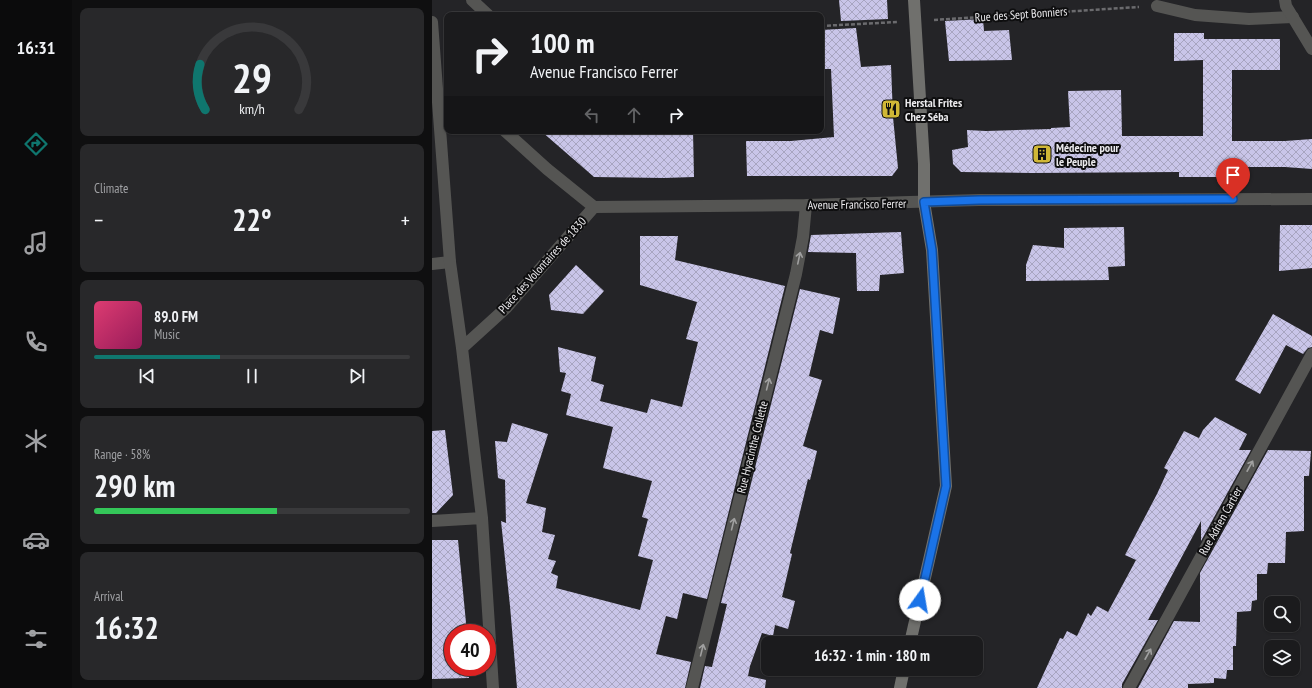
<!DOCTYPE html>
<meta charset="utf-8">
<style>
body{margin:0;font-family:"PT Sans Narrow",sans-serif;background:#28282a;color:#f1f3f6;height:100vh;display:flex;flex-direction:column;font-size:15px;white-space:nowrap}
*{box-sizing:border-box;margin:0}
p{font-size:13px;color:#a0a1a4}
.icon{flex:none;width:22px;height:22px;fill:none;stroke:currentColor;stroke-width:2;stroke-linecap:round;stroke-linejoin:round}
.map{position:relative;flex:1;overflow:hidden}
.side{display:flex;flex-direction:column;gap:8px;padding:8px;background:#0f0f10;width:360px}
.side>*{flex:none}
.top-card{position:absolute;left:12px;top:12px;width:380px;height:122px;border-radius:8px;box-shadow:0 1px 3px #0004,0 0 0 1px #39393b;background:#1b1b1d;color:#f1f3f6;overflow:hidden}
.tools{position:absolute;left:832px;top:596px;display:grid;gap:8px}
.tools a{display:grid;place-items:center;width:36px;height:36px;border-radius:8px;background:#1b1b1d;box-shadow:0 1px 3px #0004,0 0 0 1px #39393b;font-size:20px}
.speed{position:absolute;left:12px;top:624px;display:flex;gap:8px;font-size:20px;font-weight:700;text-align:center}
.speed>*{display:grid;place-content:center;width:52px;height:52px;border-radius:50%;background:#1b1b1d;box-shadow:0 1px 3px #0004,0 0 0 1px #39393b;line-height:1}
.speed .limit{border:6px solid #d22;background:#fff;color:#111}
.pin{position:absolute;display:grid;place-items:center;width:34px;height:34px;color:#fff;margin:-41px -17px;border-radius:50% 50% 50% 0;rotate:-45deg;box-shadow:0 0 4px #0007}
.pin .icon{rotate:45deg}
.me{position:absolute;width:44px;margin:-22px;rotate:13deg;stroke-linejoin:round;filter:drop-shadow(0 0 3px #0008)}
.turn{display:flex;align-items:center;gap:14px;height:84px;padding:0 20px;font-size:18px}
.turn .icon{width:52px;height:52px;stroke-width:2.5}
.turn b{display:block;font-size:28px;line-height:34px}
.lanes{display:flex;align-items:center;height:38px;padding:0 20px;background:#0003;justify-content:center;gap:20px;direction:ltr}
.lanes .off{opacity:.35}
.big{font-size:30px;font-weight:600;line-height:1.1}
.side .tile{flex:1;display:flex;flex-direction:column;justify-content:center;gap:6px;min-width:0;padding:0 14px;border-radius:8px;background:#28282a}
.side .dial{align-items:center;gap:0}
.dial svg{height:104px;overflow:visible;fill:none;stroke:#39393b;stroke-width:7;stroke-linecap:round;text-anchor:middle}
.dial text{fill:#f1f3f6;stroke:none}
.song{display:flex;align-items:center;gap:12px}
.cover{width:48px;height:48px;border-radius:6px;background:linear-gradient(135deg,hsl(340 70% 55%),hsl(330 70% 35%))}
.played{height:4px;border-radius:2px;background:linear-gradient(90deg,#0f766e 40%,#39393b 40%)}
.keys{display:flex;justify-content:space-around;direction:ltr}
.heat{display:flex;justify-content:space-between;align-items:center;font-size:22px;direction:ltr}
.charge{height:6px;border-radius:3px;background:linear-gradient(90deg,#34c759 58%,#39393b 0)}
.trip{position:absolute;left:329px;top:636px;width:222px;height:40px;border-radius:8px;background:#1b1b1d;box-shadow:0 1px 3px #0004,0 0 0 1px #39393b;font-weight:600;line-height:40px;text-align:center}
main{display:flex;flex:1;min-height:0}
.tabs{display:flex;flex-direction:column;width:72px;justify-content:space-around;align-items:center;background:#0b0b0c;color:#a0a1a4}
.tabs .icon{width:28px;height:28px}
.tabs .current{color:#0f766e}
.tabs b{font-size:18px;color:#f1f3f6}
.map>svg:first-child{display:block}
</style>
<main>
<nav class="tabs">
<b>16:31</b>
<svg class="icon current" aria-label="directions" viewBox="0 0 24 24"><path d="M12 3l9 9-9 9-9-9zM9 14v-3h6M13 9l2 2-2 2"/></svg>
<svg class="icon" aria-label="music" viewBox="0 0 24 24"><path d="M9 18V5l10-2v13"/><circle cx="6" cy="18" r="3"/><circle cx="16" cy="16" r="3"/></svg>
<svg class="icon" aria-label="phone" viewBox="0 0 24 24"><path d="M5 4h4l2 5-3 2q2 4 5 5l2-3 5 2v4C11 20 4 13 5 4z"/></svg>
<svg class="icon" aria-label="climate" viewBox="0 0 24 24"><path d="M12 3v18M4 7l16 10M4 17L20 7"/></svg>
<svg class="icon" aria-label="car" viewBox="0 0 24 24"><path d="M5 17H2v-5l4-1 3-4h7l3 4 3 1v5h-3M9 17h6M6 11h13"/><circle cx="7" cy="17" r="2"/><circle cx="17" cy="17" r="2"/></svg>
<svg class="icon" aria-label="filters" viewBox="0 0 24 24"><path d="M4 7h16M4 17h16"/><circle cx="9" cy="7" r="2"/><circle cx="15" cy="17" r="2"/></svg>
</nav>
<section class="side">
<div class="tile dial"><svg viewBox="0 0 100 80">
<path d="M14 69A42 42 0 1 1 86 69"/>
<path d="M14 69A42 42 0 0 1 10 34" stroke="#0f766e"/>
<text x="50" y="56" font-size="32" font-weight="700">29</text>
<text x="50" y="72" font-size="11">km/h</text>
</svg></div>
<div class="tile"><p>Climate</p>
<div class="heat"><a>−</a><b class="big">22°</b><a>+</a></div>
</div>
<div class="tile">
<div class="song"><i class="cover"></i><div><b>89.0 FM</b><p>Music</p></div></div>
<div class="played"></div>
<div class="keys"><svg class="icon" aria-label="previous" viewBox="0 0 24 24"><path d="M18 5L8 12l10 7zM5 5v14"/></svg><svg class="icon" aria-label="pause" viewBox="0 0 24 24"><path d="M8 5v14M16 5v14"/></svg><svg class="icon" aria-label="next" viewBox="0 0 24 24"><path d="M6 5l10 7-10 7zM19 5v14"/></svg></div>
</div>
<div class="tile"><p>Range · 58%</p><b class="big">290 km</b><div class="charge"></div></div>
<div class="tile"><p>Arrival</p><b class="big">16:32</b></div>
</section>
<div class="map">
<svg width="880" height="688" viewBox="0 0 880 688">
<defs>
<pattern id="building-cross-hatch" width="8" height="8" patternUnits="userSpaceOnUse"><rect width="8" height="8" fill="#c9c5e8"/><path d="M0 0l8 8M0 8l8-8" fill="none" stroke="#a8a5c0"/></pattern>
</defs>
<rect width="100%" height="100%" fill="#242427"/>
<path fill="url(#building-cross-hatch)" d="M407,0h48l1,19 -47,2z
M551,19l1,12 25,-1 3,30 -63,1 -4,-40z
M424,28l5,39 30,-2 2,52 5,51 -6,8h-145l-1,-35h45l43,-4 -3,-68h-10v-39z
M742,33h30v6h76v31h-48v71h53l27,-2v30l-27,-2h-58v10h-48v-5l-147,1 -71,-1 -8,-8 -1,-14 16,-3 -1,-17 19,1 65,-2v-1l19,-1 -2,-36 53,-1 1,46h81v-76l-29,1z
M109,131h152l1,46 -30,1 -70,-1z
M848,225h32v43l-33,3z
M692,227l1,39 -17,1 1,13 -83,1v-16l7,-20 31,3v-20z
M469,232l3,41 -24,2 -1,16h-22l-1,-38 -48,-1 3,-17z
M208,236h38l-3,24 110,26 -78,313 -24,-6 -6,26 -11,-3 -10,38 35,8 -6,26h-168l-7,-82 -9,-85 5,2 -1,-43 -7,-2 -3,-37 12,1 5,-19 36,11 -22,69 20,5 -4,24 13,3 -7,24 8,2 -5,12 7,3 -2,12 84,22 13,-50 -15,-4 10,-37 -6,-2 10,-36 -49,-13 10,-41 -47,-12 5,-21 -10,-3 5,-18 -6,-1 -2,-25 38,10 -5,24 13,4 -4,16 47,12 4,-14 31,8 16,-65 -12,-3 11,-37 -57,-17z
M144,265l28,26 -21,23 -32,-4 -2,-15z
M368,289l40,9 -7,36 -13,-4 -11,46 13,4 -19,66 14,5 -7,29 -2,-1 -18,74 2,1 -10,43 13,4 -7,28 -13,-4 -2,11 -11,-3 -12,33 -2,10 18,4 -1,8h-65l5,-22 7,1 15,-63 -6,-1z
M841,314l39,22v11l-4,1 -5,6 -17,-9 -26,49 -25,-14z
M783,417l32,17 -8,16h12l-50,91v-20l-53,99h10l-36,64v4h-85l23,-50 3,1 4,-8 10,5 11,-23 3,3 6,-10 11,6 28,-52 -11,-5 32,-61 11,-24 -4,-2 20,-37 15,7 4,-8z
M13,430l8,65 -17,18h-4v-82z
M836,450l43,1 -2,25h-5v55l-18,1 -1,31h-17l-1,11h-10v26l-5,1 -1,10 -14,1 -1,34h-3v24h-6l-1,9 -12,-1v5l-26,1v4h-50l36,-67 26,1v-49z
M0,540h26l9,93h-14v34h16v11l-37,1z"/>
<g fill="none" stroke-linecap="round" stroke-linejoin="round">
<path stroke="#6b6b6e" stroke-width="2.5" stroke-dasharray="4 2" stroke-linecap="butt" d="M502,20l205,-13
M389,26l76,-4"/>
<path stroke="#555553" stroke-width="12" d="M725,6l38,9 54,4 44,-2
M0,264l18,-2"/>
<path stroke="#555553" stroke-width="12" d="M40,0l16,15
M853,0l1,6 26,43
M0,22l18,240 12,86 20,170 11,170
M73,131l42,38 47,38
M162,207l212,-2 173,-5 333,-1
M30,348l44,-40 88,-101
M0,521l50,-3
M260,688l104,-414 7,-37 3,-32
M697,688l183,-334"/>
<path stroke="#70706d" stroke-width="12" d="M478,643l36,-157 -14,-236 -8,-48v-38l-10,-164
M468,688l4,-19"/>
</g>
<defs><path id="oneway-shaft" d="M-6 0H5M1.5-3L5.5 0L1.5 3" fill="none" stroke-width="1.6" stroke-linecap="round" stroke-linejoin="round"/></defs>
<g stroke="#a0a0a0">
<use href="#oneway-shaft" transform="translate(367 258) rotate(-78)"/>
<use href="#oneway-shaft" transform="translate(336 384) rotate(-76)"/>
<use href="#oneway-shaft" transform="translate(818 466) rotate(-61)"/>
<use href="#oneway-shaft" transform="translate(301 524) rotate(-76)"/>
<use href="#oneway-shaft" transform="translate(270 650) rotate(-76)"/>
<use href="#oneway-shaft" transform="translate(716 654) rotate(-61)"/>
</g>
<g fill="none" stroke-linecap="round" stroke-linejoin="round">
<defs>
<path id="route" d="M488,600l26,-114 -14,-236 -8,-48 55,-2 254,-1"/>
</defs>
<use href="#route" stroke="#114b97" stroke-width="10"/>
<use href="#route" stroke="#1a73e8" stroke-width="7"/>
</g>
<defs>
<symbol id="restaurant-square" viewBox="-11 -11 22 22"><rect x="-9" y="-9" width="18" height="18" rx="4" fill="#d0b736" stroke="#0e0e0f"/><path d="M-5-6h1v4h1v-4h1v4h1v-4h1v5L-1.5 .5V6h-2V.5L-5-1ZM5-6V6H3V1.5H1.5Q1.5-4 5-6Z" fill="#111"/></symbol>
<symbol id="building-square" viewBox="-11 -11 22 22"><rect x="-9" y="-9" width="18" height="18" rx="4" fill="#d0b736" stroke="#0e0e0f"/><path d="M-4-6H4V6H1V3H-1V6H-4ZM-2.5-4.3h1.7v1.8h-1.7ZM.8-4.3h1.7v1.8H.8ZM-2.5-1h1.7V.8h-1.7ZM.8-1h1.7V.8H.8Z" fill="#111"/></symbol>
</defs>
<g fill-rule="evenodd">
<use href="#restaurant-square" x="448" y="98" width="22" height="22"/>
<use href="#building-square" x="599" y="143" width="22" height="22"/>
</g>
<g text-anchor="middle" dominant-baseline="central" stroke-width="4" stroke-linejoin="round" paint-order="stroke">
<g font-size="12" fill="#ecebee" stroke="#0e0e0f">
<text transform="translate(589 14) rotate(-4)">Rue des Sept Bonniers</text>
<text transform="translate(425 204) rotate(-1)">Avenue Francisco Ferrer</text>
<text transform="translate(110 265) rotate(-48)">Place des Volontaires de 1830</text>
<text transform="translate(320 447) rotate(-76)">Rue Hyacinthe Collette</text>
<text transform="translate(788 521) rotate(-61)">Rue Adrien Cartier</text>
</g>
<g font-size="12" font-weight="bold" fill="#ecebee" stroke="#0e0e0f" text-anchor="start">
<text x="473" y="102">Herstal Frites<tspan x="473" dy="14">Chez Séba</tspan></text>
<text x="624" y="147">Médecine pour<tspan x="624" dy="14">le Peuple</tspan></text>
</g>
</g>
</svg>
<div class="tools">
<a><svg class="icon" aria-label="search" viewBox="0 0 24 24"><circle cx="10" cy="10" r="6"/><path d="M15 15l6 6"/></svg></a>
<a><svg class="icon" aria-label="layers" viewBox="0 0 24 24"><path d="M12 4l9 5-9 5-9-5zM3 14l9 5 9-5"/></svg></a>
</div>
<div class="speed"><div class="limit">40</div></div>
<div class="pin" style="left:801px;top:199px;background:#d93025"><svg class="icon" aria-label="arrive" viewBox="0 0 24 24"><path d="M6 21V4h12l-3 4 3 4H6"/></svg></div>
<svg class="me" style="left:488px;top:600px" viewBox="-20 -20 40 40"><circle r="19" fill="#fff"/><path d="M0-13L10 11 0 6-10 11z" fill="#1a73e8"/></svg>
<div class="trip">16:32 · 1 min · 180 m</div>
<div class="top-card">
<div class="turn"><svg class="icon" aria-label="right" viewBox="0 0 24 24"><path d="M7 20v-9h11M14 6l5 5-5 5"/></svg><div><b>100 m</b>Avenue Francisco Ferrer</div></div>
<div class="lanes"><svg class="icon off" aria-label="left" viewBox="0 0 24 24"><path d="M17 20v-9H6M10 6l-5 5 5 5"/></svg><svg class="icon off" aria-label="ahead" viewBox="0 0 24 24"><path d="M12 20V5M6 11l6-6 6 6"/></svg><svg class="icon" aria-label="right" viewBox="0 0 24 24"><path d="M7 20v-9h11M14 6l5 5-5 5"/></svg></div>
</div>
</div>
</main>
